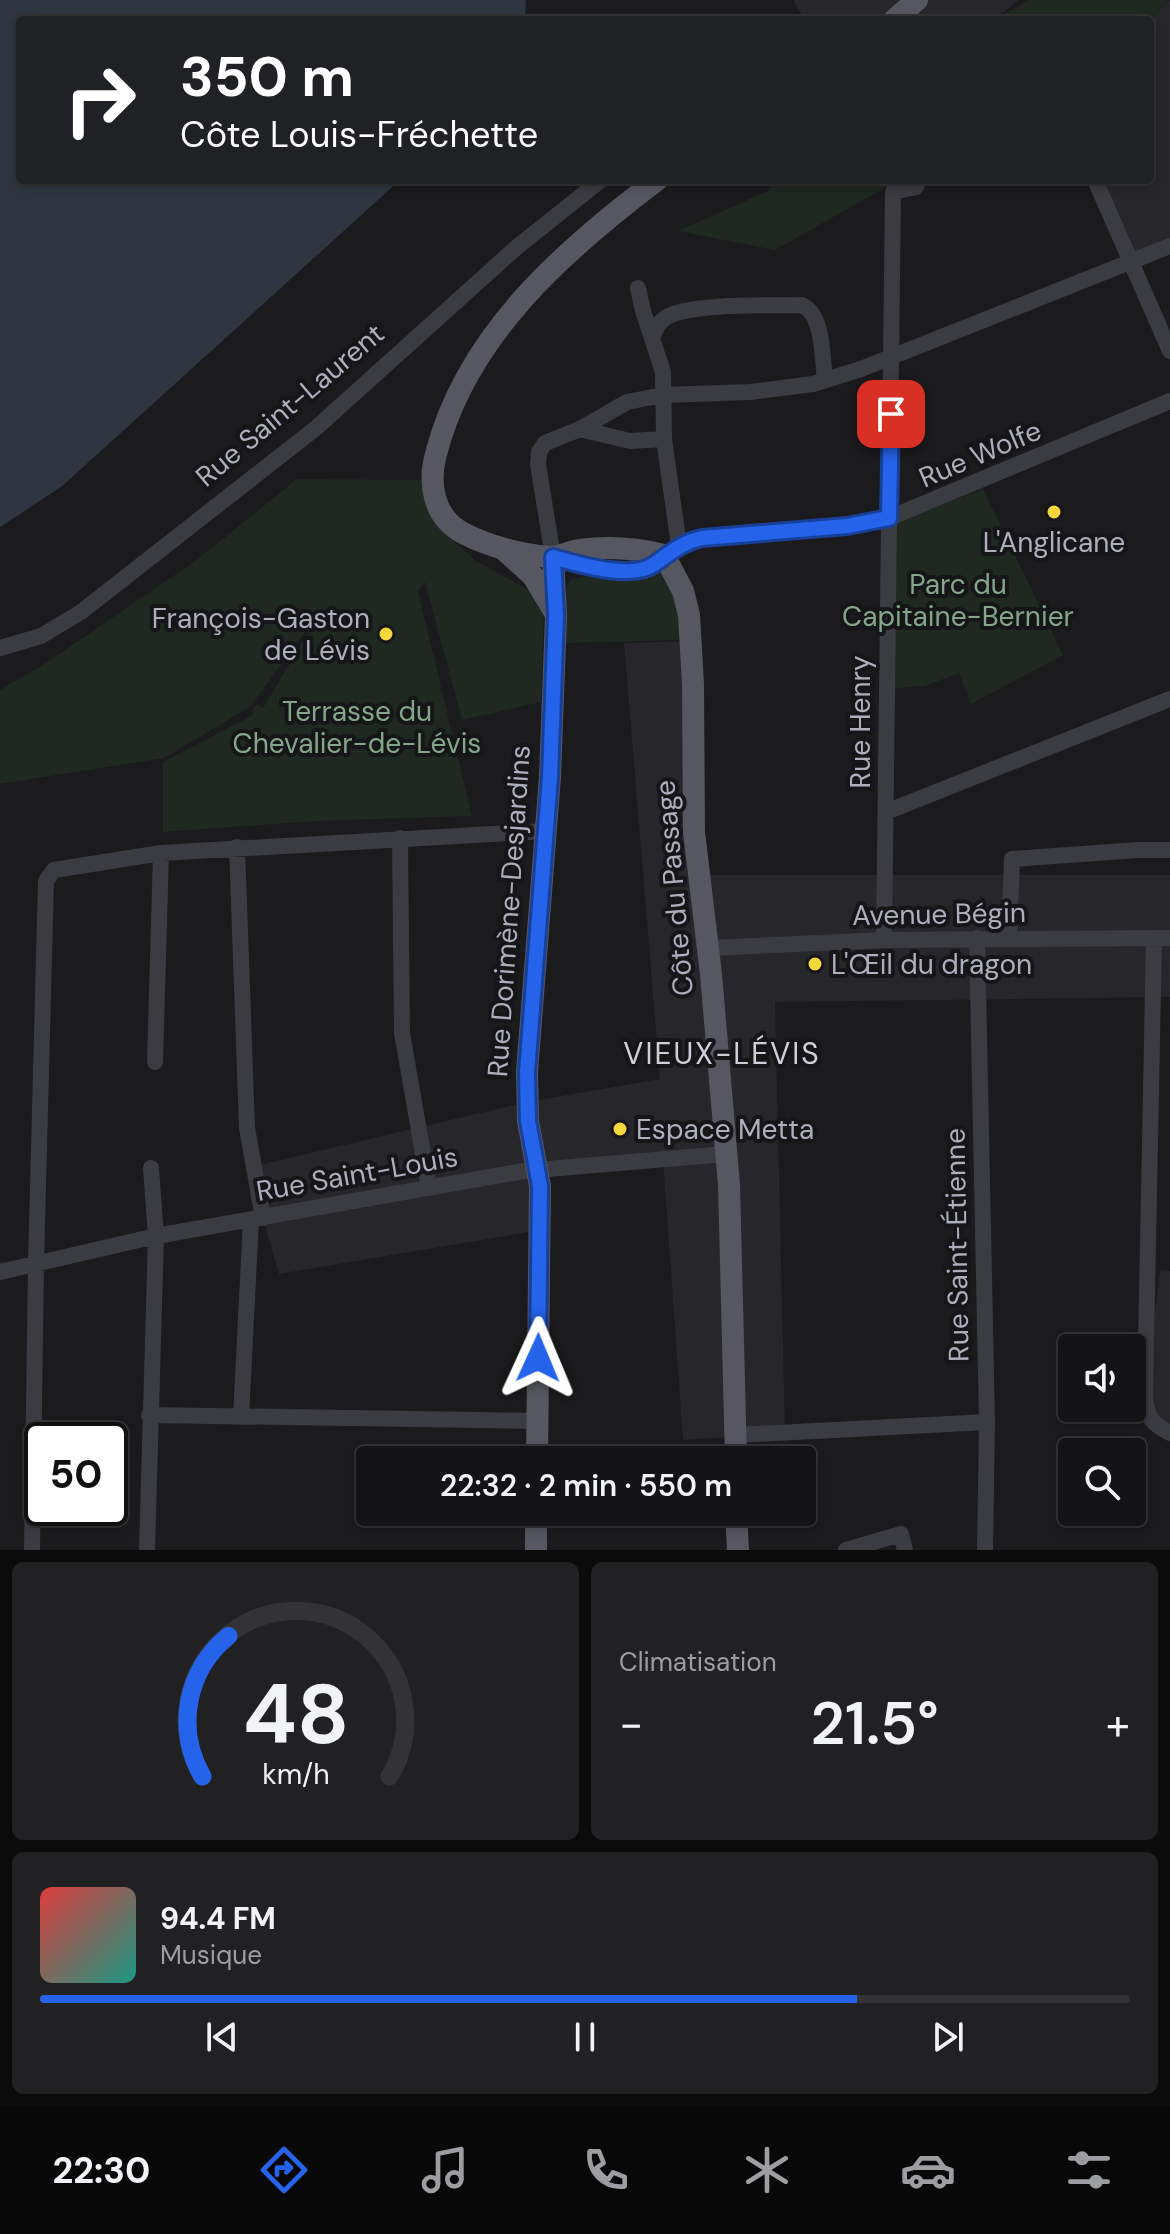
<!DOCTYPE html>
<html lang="fr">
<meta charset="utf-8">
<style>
body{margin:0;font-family:"DM Sans",sans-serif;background:#212123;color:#f1f3f6;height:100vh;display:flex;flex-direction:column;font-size:30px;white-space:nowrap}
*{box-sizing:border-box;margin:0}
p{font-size:26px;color:#9d9ea1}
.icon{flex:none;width:44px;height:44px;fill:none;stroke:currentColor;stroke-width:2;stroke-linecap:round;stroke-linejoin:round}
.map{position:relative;height:1550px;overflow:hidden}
.details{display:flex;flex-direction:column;gap:12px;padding:12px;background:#0b0b0c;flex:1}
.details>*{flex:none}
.top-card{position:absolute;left:16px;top:16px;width:1138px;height:168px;border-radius:8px;box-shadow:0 4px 12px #0003,0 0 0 2px #333335;background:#202124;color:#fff;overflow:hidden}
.tools{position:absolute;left:1058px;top:1334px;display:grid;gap:16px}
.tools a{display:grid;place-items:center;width:88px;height:88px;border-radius:8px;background:#141416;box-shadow:0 4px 12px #0003,0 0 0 2px #333335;font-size:40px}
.speed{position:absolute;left:24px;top:1422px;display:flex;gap:16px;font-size:40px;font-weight:700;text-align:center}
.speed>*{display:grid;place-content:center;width:104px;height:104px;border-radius:50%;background:#141416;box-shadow:0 4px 12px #0003,0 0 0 2px #333335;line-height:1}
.speed .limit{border:4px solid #111;border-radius:12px;background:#fff;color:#111}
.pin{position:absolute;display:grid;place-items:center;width:68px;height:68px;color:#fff;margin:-34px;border-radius:16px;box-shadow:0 4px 12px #0006}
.me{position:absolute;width:88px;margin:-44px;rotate:1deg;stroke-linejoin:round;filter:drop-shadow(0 0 6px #0008)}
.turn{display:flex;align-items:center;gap:28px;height:168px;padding:0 32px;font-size:36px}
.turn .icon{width:104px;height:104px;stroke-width:2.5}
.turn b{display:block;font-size:56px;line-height:68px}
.big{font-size:60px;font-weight:600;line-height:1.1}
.details .card{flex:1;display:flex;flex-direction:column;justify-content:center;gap:12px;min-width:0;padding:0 28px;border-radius:12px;background:#212123}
.details .dial{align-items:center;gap:0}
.dial svg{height:208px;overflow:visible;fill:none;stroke:#333335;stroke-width:7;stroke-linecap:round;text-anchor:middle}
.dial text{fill:#f1f3f6;stroke:none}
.song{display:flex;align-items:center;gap:24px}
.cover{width:96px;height:96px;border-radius:12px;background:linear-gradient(135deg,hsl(0 70% 55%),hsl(170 70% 35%))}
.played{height:8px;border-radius:4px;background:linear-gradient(90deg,#2563eb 75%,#333335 75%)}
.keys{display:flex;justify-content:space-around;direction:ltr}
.heat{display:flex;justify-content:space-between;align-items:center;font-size:44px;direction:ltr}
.details .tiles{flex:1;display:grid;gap:12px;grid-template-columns:1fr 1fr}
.card:last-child{grid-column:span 2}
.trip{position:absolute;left:356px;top:1446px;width:460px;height:80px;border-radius:8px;background:#141416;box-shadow:0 4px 12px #0003,0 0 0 2px #333335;font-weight:600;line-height:80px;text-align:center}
.menu{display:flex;height:128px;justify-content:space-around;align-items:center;background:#080809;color:#9d9ea1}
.menu .icon{width:56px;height:56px}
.menu .selected{color:#2563eb}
.menu b{font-size:36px;color:#f1f3f6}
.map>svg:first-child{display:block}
</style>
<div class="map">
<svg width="1170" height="1550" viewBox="0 0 1170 1550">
<rect width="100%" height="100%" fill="#1b1a1d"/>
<path fill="#27262a" d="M793,0h226l-25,20h-189z
M1170,0v246l-40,17 -35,-83h55v-160z
M690,641l10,234h470v122l-395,5 10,431 -102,7 -20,-280 -125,10 3,60 -262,44 -16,-56 -8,-52 272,-64 133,-23 -36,-436z
M1160,1270l10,1v162l-25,-37z"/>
<path fill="#202822" d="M1029,0h140l-19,20h-156z
M778,180h137l-25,5 -115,65 -97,-19 90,-40z
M297,479l128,1 11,46 40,35 53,29 15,20 -3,92 -79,18 -37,-138 -7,9 54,225 -156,5 -153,11v-70l90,-47 -1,-5 5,-5 6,3 62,-103 -75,102 -86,51 -164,26v-94l49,-29 149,-102z
M983,489l80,166 -92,49 -12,-31 -34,13 -39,3 3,-169 29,-6z
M665,571l8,9 11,60 -121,3 4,-57 3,-6 14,-4 55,3z"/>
<path fill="#303641" d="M0,0h526l-1,20h-505v160h380l-339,307 -61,40z"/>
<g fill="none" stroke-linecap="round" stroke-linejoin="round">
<path stroke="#3b3b42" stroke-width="16" d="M1095,180l75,171
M1170,246l-309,123 -48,15 -63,8 -87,3 -36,7 -47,27 -35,14 -6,9 -1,12 15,93c26,7 77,23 100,8 16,-11 29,-23 49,-27l145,-12 42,-8 281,-117
M638,288l5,23 20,61 1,67 15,107
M652,338c4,-10 8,-19 19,-23 28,-12 98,-9 131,-10 22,10 20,53 23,75
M580,429l50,12 34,-2
M0,648l41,-12 40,-24 235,-184 201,-181 84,-67
M886,812l284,-113
M400,838l2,195 27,155
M237,847l10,281 16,90
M977,938l10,484 -2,128
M1009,938l3,-79 126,-9h32
M1154,938l-9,458c2,20 6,28 25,37
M884,940l9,-748 23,-5
M709,948l175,-8 286,-2
M155,1062l6,-209
M0,1272l156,-36 368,-65 202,-17
M149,1415l388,6
M241,1417l10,-197
M736,1435l251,-13
M32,1550l4,-287 10,-382 8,-11 107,-17 385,-22
M147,1550l9,-314 -5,-68
M846,1550l55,-16 4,16"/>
<path stroke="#575761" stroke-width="22" d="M894,20l23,-20
M657,180c-94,71 -191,156 -221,274 -8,29 -3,63 27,79 25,13 58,22 87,24 10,0 20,-6 30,-7 28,-4 56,-2 84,5l19,36 6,24 4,69 1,148 17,142 18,211 7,275
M503,549l30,27 21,35
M537,1460l3,-274 -12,-65 -1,-49 23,-295 6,-161 -3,-59
M736,1512l2,38
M536,1550v-38"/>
</g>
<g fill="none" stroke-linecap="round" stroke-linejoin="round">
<defs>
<path id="route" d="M538,1358l2,-172 -12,-65 -1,-49 23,-295 6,-161 -3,-59c25,7 77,23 100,8 16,-11 29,-23 49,-27l145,-12 42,-8 2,-104"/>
</defs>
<use href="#route" stroke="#184099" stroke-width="20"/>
<use href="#route" stroke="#2563eb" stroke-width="14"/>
</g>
<g fill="#f4d73b" stroke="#161518" stroke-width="3">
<circle cx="1054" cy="512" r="8"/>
<circle cx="386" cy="634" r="8"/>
<circle cx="815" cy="964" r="8"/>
<circle cx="620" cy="1129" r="8"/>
</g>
<g text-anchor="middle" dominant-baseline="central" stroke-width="8" stroke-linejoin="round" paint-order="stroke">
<g font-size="28" fill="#adafbc" stroke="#161518">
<text transform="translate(290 405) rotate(-40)">Rue Saint-Laurent</text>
<text transform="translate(980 454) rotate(-23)">Rue Wolfe</text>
<text transform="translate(860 722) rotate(-90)">Rue Henry</text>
<text transform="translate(674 888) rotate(-95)">Côte du Passage</text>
<text transform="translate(509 911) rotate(-86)">Rue Dorimène-Desjardins</text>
<text transform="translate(939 914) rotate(-1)">Avenue Bégin</text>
<text transform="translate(357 1174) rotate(-10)">Rue Saint-Louis</text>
<text transform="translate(957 1245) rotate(-91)">Rue Saint-Étienne</text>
</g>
<g font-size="28" fill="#adafbc" stroke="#161518" text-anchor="start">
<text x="1054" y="542" text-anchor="middle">L'Anglicane</text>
<text x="370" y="618" text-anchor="end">François-Gaston<tspan x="370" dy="32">de Lévis</tspan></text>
<text x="831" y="964">L'Œil du dragon</text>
<text x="636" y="1129">Espace Metta</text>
</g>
<g font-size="28" fill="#84a78c" stroke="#161518">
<text x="958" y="584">Parc du<tspan x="958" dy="32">Capitaine-Bernier</tspan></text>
<text x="357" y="711">Terrasse du<tspan x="357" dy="32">Chevalier-de-Lévis</tspan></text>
</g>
<g font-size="30" letter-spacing="2" fill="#cecfd8" stroke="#161518">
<text x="722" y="1053">VIEUX-LÉVIS</text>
</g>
</g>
</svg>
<div class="tools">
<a><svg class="icon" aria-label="sound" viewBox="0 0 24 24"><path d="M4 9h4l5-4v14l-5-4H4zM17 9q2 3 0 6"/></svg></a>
<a><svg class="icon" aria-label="search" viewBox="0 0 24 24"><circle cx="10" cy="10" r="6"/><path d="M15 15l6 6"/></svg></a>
</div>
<div class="speed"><div class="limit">50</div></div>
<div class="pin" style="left:891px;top:414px;background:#d93025"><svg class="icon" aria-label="arrive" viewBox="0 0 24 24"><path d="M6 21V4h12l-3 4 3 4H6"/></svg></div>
<svg class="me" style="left:538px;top:1358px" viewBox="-20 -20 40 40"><path d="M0-17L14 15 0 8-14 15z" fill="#2563eb" stroke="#fff" stroke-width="4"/></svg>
<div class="trip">22:32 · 2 min · 550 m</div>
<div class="top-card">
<div class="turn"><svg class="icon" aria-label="right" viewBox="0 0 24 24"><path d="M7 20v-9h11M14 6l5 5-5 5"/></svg><div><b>350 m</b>Côte Louis-Fréchette</div></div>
</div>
</div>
<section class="details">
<div class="tiles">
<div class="card dial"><svg viewBox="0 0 100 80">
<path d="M14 69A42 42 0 1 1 86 69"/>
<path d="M14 69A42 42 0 0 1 24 15" stroke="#2563eb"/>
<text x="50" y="56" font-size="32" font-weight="700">48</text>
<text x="50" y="72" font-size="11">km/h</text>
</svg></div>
<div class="card"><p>Climatisation</p>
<div class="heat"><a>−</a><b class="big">21.5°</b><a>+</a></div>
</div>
<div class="card">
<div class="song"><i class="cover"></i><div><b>94.4 FM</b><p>Musique</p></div></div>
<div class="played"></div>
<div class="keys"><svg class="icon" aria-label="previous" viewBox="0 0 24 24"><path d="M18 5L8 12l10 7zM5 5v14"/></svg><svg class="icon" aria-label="pause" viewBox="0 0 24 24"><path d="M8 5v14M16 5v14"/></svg><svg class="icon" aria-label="next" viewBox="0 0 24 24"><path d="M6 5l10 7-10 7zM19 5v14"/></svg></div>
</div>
</div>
</section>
<nav class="menu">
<b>22:30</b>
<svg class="icon selected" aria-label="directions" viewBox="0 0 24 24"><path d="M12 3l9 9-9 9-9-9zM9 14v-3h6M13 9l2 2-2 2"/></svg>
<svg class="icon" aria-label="music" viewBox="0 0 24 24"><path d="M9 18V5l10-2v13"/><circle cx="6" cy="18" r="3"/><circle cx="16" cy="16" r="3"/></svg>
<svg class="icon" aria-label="phone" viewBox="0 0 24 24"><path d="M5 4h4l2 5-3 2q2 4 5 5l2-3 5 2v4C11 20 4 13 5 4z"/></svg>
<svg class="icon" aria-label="climate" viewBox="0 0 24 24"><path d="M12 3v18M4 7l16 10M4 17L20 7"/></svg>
<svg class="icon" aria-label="car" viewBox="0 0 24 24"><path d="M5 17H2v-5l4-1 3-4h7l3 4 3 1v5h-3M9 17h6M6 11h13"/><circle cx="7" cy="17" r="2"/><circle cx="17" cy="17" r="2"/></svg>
<svg class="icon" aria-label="filters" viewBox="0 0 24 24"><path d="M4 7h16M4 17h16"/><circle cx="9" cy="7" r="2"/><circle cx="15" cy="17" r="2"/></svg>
</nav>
